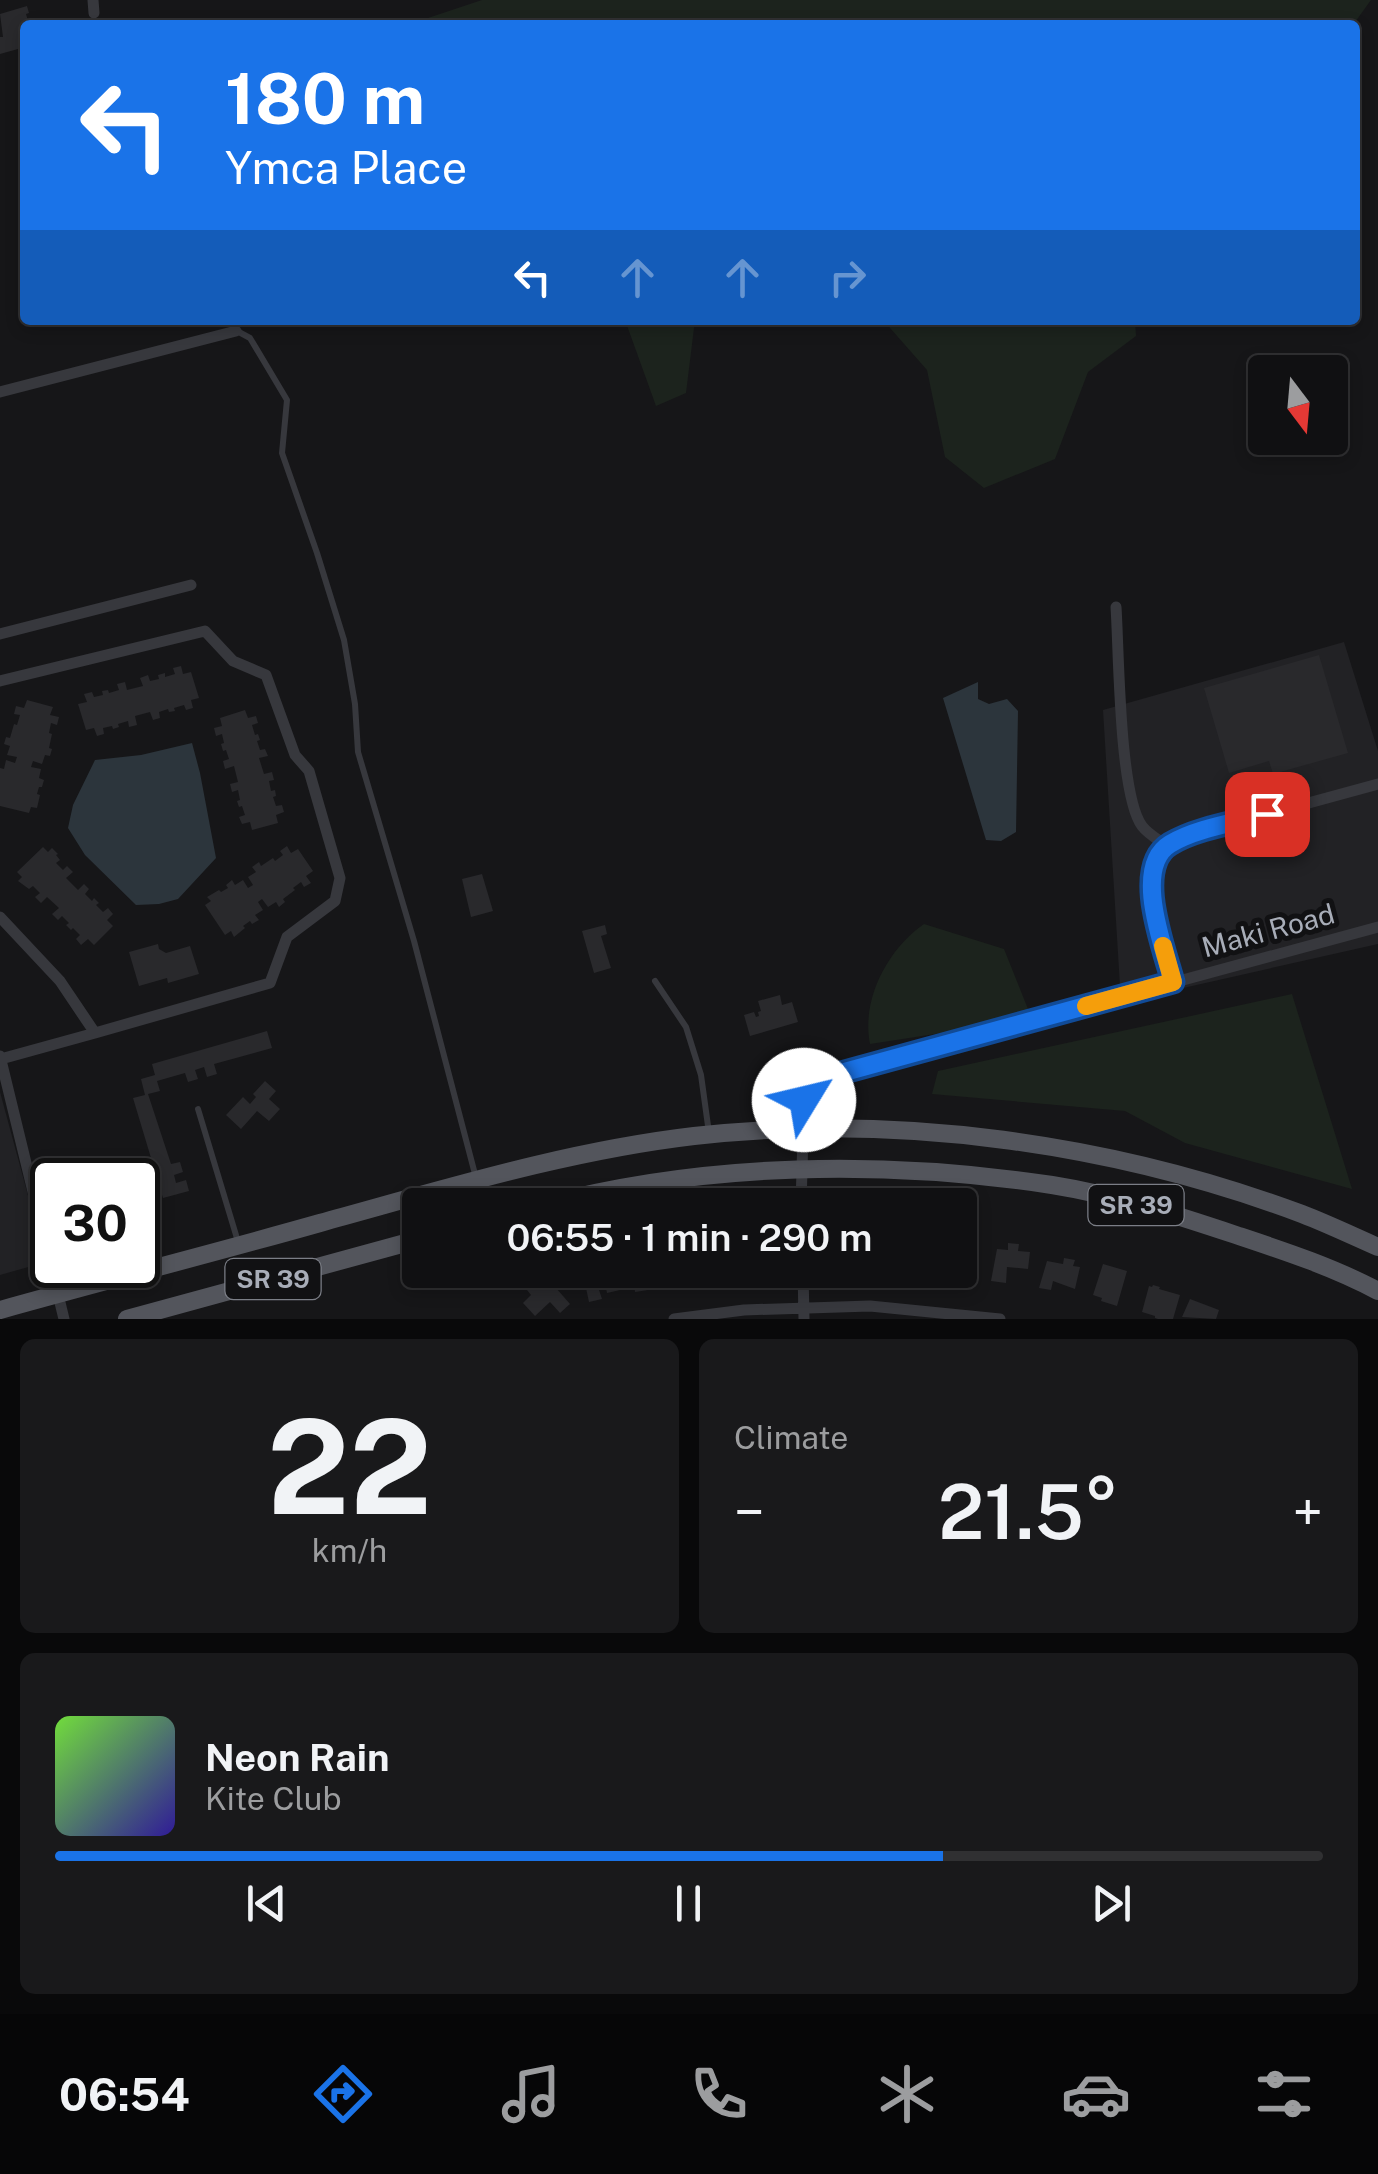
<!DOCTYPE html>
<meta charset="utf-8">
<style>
body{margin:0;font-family:"Public Sans",sans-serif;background:#19191b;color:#f1f3f6;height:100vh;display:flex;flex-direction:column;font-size:38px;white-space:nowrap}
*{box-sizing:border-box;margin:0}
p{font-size:32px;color:#9c9d9f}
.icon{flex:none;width:55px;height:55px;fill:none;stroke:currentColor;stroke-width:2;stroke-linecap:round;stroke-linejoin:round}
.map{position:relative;height:1319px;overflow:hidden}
.panel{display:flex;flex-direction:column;gap:20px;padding:20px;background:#09090a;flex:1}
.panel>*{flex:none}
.banner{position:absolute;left:20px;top:20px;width:1340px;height:305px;border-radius:10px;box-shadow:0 5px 15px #0003,0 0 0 2px #303032;background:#1a73e8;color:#fff;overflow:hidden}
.needle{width:65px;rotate:164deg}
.controls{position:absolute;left:1248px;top:355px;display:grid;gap:20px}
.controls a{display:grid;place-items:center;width:100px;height:100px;border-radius:10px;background:#101012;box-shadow:0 5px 15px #0003,0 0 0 2px #303032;font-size:50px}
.speed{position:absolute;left:30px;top:1158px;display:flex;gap:20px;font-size:50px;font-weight:700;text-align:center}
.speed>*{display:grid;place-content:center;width:130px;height:130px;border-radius:50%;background:#101012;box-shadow:0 5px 15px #0003,0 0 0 2px #303032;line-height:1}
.speed .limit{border:5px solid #111;border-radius:15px;background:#fff;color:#111}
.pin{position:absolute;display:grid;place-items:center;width:85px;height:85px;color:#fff;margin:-42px;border-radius:20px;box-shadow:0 5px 15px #0006}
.me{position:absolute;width:110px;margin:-55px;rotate:54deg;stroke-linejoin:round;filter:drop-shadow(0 0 8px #0008)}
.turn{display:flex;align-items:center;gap:35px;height:210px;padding:0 40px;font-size:45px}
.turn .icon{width:130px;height:130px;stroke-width:2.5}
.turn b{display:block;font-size:70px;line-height:85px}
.lanes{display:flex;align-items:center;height:95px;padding:0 40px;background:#0003;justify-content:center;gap:50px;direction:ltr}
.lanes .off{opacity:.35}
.big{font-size:75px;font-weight:600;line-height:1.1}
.panel .widget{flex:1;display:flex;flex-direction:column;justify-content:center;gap:15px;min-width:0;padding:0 35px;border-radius:15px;background:#19191b}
.panel .dial{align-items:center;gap:0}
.dial b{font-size:130px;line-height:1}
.song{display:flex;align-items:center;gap:30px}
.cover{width:120px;height:120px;border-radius:15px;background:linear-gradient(135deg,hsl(100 70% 55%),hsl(250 70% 35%))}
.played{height:10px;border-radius:5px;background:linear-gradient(90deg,#1a73e8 70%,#303032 70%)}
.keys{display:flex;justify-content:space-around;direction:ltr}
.heat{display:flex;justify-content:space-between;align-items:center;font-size:55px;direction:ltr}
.panel .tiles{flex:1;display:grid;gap:20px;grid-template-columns:1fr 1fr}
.widget:last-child{grid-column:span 2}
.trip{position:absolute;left:402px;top:1188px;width:575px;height:100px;border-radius:10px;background:#101012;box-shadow:0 5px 15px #0003,0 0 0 2px #303032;font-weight:600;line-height:100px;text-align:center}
.tab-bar{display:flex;height:160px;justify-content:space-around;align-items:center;background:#060607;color:#9c9d9f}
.tab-bar .icon{width:70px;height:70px}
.tab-bar .current{color:#1a73e8}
.tab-bar b{font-size:45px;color:#f1f3f6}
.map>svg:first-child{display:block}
</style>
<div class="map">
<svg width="1378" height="1319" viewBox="0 0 1378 1319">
<rect width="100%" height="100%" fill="#161618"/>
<path fill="#222225" d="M1344,642l34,109v193l-257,58 -18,-292z
M0,1092l46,170 -46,13z"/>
<path fill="#1c231d" d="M482,0h889l-18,25h-946z
M625,320h70l-9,73 -30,13z
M883,320h252l1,16 -48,36 -33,87 -71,29 -39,-31 -18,-87z
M924,924l80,25 28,70 -162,25c-9,-45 18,-95 54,-120z
M1292,994l60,195 -167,-46 -60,-32 -193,-17 6,-23z"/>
<path fill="#2c353c" d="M978,682v17l11,5 18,-5 11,12 -2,121 -15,9 -15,-1 -43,-142z
M192,743l8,30 16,85 -38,41 -19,5 -23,1 -51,-50 -17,-27 5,-23 22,-45 46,-5z"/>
<path fill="#29292c" d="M27,6l2,7 -3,1 3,11h-4v22l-25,7v-17h3l-3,-23z
M1319,655l29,98 -75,21 -4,-13 -40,12 -25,-85z
M181,666l2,8 8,-2 8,26 -8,2 2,8 -7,2 -2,-5 -10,3 1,3 -6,1 -1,-3 -9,3 1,6 -7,2 -3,-8 -15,4 2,9 -8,2 -1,-6 -10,3 1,3 -6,2 -1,-3 -9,2 1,6 -7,2 -3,-8 -8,2 -8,-26 9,-2 -3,-8 8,-2 2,5 9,-2 -1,-4 6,-1 1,3 10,-3 -2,-6 8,-2 2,8 16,-4 -3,-8 8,-3 2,6 9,-2 -1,-4 7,-2v4l10,-3 -2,-6z
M27,700l26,7 -3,8 9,2 -2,8 -6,-2 -2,10 3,1 -3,14 3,1 -2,7 -5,-1 -3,9 -9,-3 -2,6 10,2 -2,9 5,2 -2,7h-3l-2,7 3,1 -3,13 -6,-1 -2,6 -29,-7v-38l4,1 2,-9 9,3 2,-6 -10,-2 3,-9 -6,-2 2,-7 4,1 4,-14 3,1 3,-10 -6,-1 2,-8 8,2z
M245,710l3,8 8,-2 2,7 -6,2 3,10 3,-1 2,6 -3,1 3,9 5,-1 3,7 -9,2 5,16 8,-2 2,8 -5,1 2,10 4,-1 1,6 -3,1 3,9 6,-1 2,7 -8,3 2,8 -26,7 -2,-8 -8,2 -3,-7 6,-2 -3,-9 -3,1 -2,-6 3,-1 -2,-10 -6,2 -2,-8 8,-2 -4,-16 -9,3 -2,-8 6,-2 -3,-9 -3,1 -2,-7 3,-1 -2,-9 -6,2 -2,-8 8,-2 -2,-8z
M287,846l4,7 7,-4 15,22 -7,5 5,7 -7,4 -3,-5 -8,6 2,2 -12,9 2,3 -6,5 -3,-5 -8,5 -6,-8 -4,3 5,8 -8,5 4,5 -7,4 -2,-3 -7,5 2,2 -11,9 -3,-6 -6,4 -20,-30 6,-4 -4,-4 12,-7 2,2 7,-4 -2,-3 6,-5 3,5 8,-5 5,8 5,-3 -5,-8 8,-5 -4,-5 7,-5 2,4 12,-8 2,3 8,-6 -3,-4z
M43,847l5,5 4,-4 6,6 -2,1 4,5 -4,3 7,7 4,-4 6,6 -7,6 12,12 6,-6 5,5 -4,5 7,7 2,-3 5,5 -3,2 7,7 5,-4 5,6 -6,6 6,6 -19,19 -6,-6 -7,6 -5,-6 4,-4 -7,-7 -2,2 -5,-5 3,-2 -7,-7 -4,4 -6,-6 7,-6 -12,-11 -6,6 -6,-6 5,-4 -7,-7 -4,3 -11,-8 4,-4 -5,-5z
M482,874l11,37 -22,6 -9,-38z
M605,925l2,9 -6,2 10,32 -17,5 -12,-42z
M158,944l1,5 7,4 24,-7 9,28 -31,9 -1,-5 -28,8 -10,-34z
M780,995l2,10 10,-3 6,20 -48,14 -6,-21 10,-3 2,5 3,-1 -1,-4 3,-1 -3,-10z
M267,1031l5,17 -58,16 3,10 -10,3 -3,-10 -9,3 3,9 -10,3 -3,-9 -28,8 3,10 -12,3 23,70 9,-2 3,10 -9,3 2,8 10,-3 3,11 -26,7 -30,-100 12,-3 -4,-16 14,-4 -3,-11z
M265,1081l11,10 -7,8 11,10 -11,12 -12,-10 -16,18 -15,-14 17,-18 7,7 6,-7 -3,-3z
M1008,1243l11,1 -1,7 12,1 -2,17 -21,-2 -1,16 -15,-2 6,-32 11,1z
M960,1250l17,1 -2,24 -4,-1v-2l-11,-1z
M1064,1258l11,2 -2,6 7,1 -5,22 -22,-8 -2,9 -12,-2 8,-27 16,3z
M1103,1264l24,7 -10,35 -16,-5 1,-3 -9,-3z
M597,1270h18l5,20 -13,3 -1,-5 -7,2 3,9 -13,3 -3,-14 7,-2 -3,-12 8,-1z
M640,1270h25l2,13 -12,2 -1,-6 -8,2 2,9 -13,2 -2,-15 8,-1z
M549,1280l21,24 -10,9 -10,-11 -15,14 -12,-13 8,-8 -4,-5 7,-6 4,5z
M1153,1285l7,2 -1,2 21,6 -7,24h-15l-3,-1v-2l-13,-4 7,-26 3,1z
M1190,1299l29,11 -3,9 -34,-2z"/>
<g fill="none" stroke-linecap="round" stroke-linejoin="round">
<path stroke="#37383d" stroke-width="6" d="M237,331l13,7 37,62 -5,53 35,100 27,87 11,64 3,48 56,189 62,237
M655,981l31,46 15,48 8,58
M198,1109l41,136"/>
<path stroke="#37383d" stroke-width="11" d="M93,0l1,13
M0,392l236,-61
M1116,607c3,44 3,188 26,219 6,8 15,13 24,19
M0,634l191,-49
M0,681l205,-50 28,30 33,14 29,80 14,16 31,107 -5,23 -48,36 -17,46 -175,50 -35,-52 -60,-64
M1173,982c-10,-36 -40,-105 -7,-136 6,-6 21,-9 29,-12l183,-50
M0,1056l64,263
M1,1059l94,-26
M801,1205l3,-105 9,-16 17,-8 548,-149
M803,1270l1,49
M674,1319l70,-9 126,-4 130,13"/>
<path stroke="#53555c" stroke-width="18" d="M544,1205c164,-43 341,-45 508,-20 63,10 124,30 184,50 48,16 97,32 142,56
M0,1310c107,-30 214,-57 320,-87 124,-34 246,-72 374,-87 203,-23 418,7 608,78 26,10 51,22 76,33
M127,1319l293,-80"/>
</g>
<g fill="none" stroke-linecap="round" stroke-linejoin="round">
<defs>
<path id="route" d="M804,1100l10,-16 16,-8 343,-94c-9,-34 -41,-115 -3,-138 26,-16 68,-22 97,-30"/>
</defs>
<use href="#route" stroke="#114b97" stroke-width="25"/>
<use href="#route" stroke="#1a73e8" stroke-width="18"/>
<path stroke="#f59e0b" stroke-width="18" d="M1086,1006l87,-24 -10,-36"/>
</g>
<g text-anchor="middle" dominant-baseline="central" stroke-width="10" stroke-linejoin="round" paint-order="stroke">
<g fill="#111113" stroke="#7b7e86" stroke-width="2.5">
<rect x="1088.5" y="1185" width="95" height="40" rx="8"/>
<rect x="225.5" y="1259" width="95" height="40" rx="8"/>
</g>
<g font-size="25" font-weight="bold" fill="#a8adb8">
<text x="1136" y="1205">SR 39</text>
<text x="273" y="1279">SR 39</text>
</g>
<g font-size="28" fill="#a8adb8" stroke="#111113">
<text transform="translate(1268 930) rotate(-15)">Maki Road</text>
</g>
</g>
</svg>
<div class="controls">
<a><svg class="needle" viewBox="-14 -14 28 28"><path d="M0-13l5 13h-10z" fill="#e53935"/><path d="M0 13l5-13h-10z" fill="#9c9d9f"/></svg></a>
</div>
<div class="speed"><div class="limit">30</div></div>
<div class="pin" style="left:1267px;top:814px;background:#d93025"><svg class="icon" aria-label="arrive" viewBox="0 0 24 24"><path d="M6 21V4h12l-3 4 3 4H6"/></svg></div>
<svg class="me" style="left:804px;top:1100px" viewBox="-20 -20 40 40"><circle r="19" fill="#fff"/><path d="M0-13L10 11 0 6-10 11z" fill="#1a73e8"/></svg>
<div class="trip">06:55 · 1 min · 290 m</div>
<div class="banner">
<div class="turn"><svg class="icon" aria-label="left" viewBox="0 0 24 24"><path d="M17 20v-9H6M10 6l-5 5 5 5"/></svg><div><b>180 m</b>Ymca Place</div></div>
<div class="lanes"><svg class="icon" aria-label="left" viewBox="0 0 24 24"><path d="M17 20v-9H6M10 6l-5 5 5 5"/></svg><svg class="icon off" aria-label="ahead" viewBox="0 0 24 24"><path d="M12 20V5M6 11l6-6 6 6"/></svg><svg class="icon off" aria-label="ahead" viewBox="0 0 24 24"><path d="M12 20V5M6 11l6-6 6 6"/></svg><svg class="icon off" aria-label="right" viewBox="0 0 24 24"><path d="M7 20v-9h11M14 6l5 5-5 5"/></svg></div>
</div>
</div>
<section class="panel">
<div class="tiles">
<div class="widget dial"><b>22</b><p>km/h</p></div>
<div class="widget"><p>Climate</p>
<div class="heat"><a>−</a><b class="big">21.5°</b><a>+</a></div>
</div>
<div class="widget">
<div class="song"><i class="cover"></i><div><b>Neon Rain</b><p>Kite Club</p></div></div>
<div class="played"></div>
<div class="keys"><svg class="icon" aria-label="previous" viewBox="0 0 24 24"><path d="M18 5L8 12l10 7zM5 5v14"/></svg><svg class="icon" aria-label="pause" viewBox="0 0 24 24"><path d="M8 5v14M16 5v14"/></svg><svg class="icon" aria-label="next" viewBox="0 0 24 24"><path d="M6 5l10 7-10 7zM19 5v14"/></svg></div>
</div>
</div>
</section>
<nav class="tab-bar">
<b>06:54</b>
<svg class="icon current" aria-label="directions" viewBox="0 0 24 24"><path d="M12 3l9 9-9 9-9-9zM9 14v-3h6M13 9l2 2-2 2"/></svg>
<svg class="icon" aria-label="music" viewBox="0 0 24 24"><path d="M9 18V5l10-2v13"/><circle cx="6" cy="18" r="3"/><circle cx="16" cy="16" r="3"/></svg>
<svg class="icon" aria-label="phone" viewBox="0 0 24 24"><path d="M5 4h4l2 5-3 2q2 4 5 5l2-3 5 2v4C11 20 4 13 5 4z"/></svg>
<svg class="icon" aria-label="climate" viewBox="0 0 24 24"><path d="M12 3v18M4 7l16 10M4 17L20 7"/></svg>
<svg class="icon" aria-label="car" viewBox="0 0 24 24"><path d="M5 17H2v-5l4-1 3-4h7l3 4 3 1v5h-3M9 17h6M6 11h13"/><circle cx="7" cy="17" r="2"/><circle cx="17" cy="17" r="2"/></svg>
<svg class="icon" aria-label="filters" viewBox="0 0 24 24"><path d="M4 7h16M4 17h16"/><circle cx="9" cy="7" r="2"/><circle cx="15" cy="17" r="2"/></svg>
</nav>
